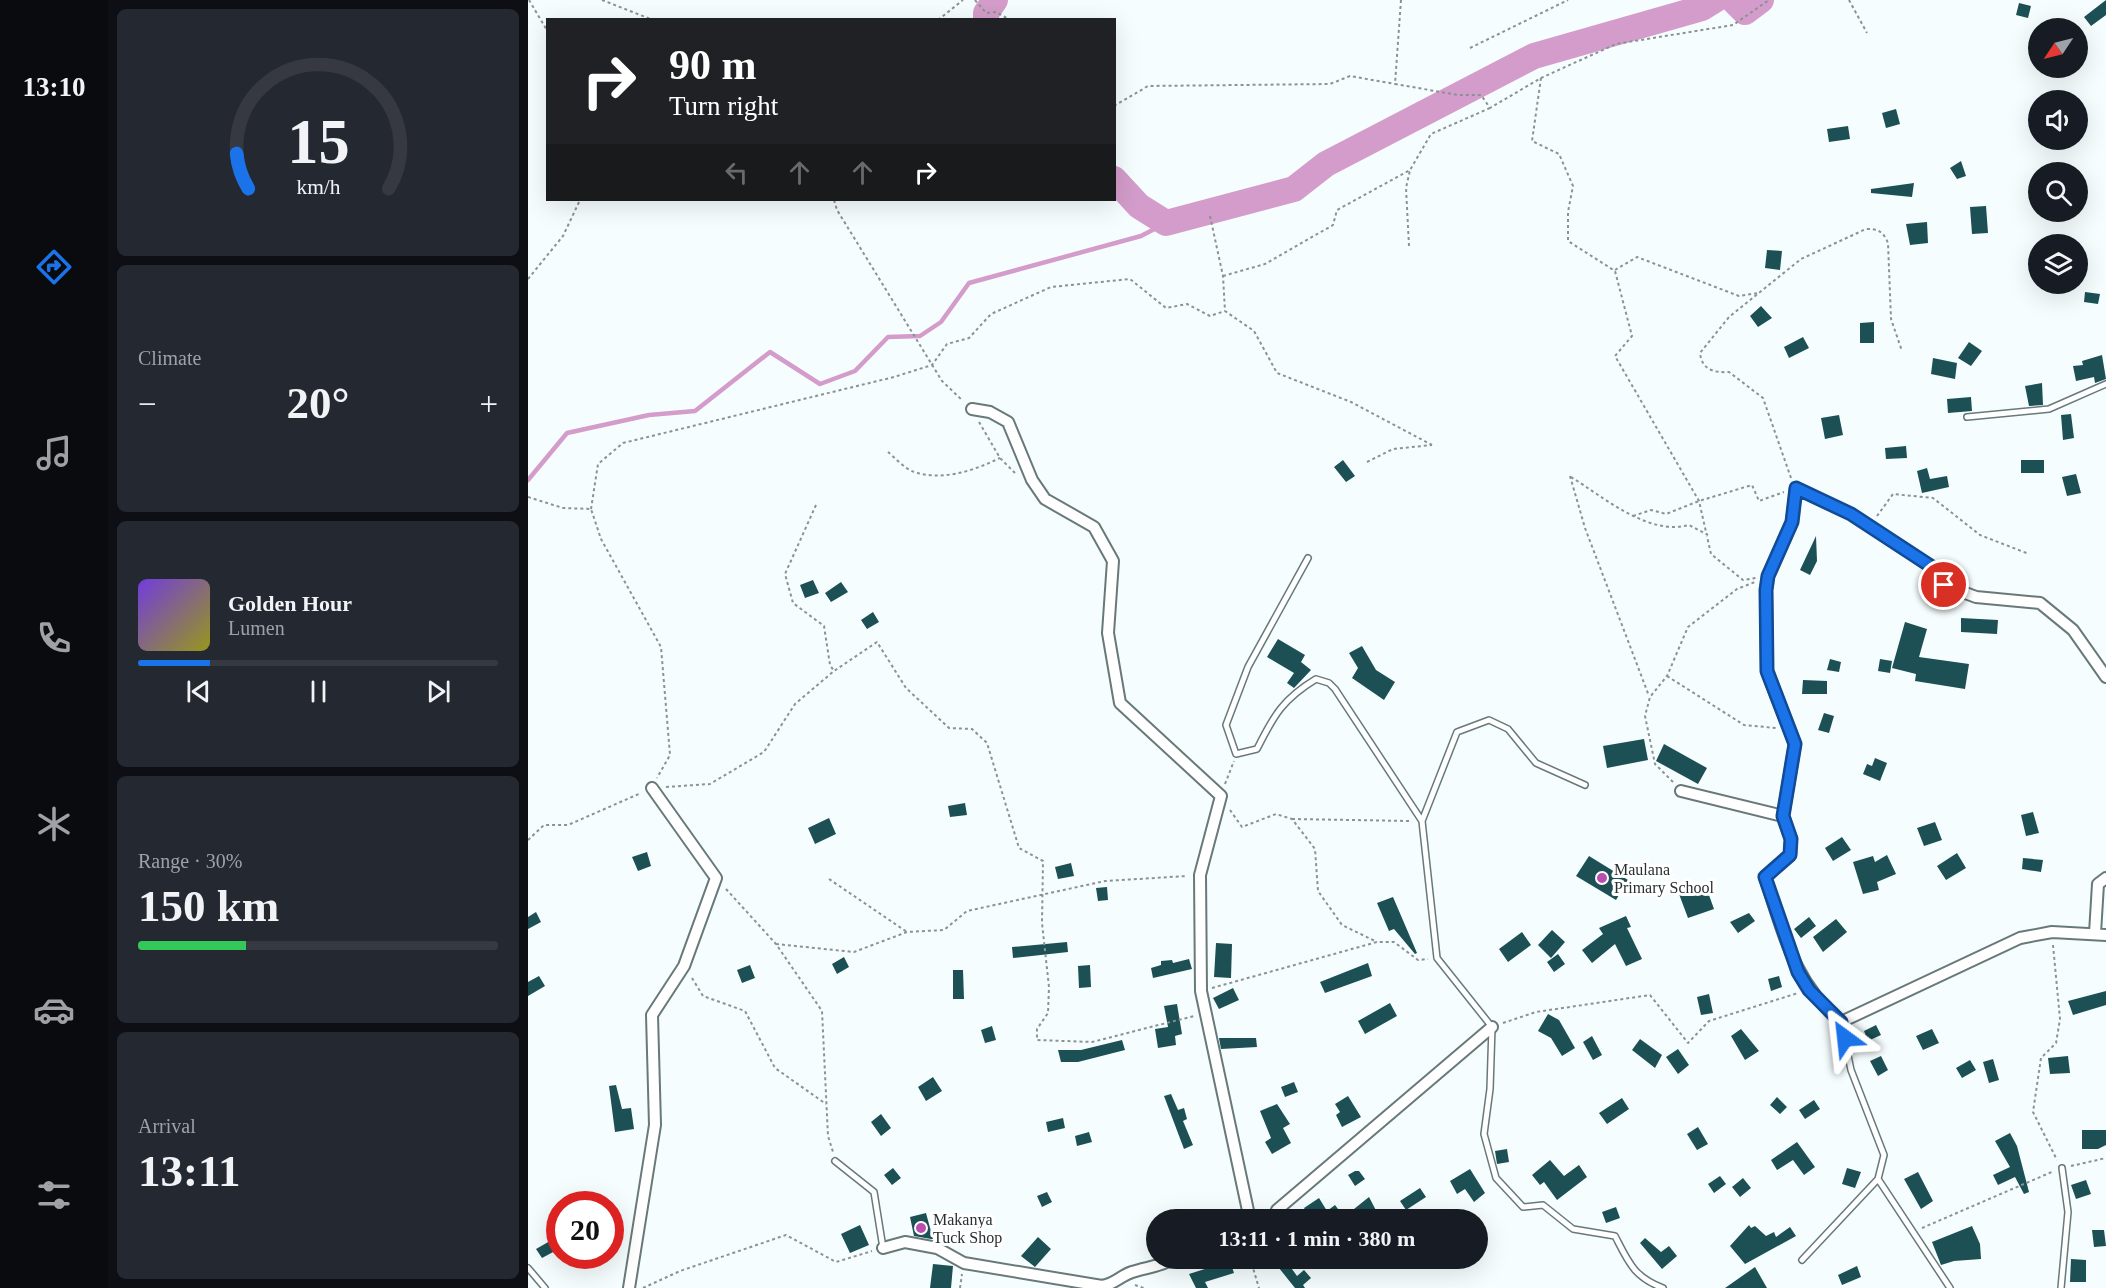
<!DOCTYPE html>
<meta charset="utf-8">
<style>
body{margin:0;font-family:"Times New Roman",serif;background:#242831;color:#f1f3f6;height:100vh;display:flex;flex-direction:column;font-size:22px;white-space:nowrap}
*{box-sizing:border-box;margin:0}
p{font-size:20px;color:#9ea1a6}
.icon{flex:none;width:33px;height:33px;fill:none;stroke:currentColor;stroke-width:2;stroke-linecap:round;stroke-linejoin:round}
.map{position:relative;flex:1;overflow:hidden}
.panel{display:flex;flex-direction:column;gap:9px;padding:9px;background:#0d0f14;width:420px}
.panel>*{flex:none}
.banner{position:absolute;left:18px;top:18px;width:570px;height:183px;border-radius:0px;box-shadow:0 6px 24px #0002;background:#202124;color:#fff;overflow:hidden}
.needle{width:39px;rotate:235deg}
.fabs{position:absolute;left:1500px;top:18px;display:grid;gap:12px}
.fabs a{display:grid;place-items:center;width:60px;height:60px;border-radius:50%;background:#171b24;box-shadow:0 6px 24px #0002;font-size:30px}
.speed{position:absolute;left:18px;top:1191px;display:flex;gap:12px;font-size:30px;font-weight:700;text-align:center}
.speed>*{display:grid;place-content:center;width:78px;height:78px;border-radius:50%;background:#171b24;box-shadow:0 6px 24px #0002;line-height:1}
.speed .limit{border:9px solid #d22;background:#fff;color:#111}
.pin{position:absolute;display:grid;place-items:center;width:51px;height:51px;color:#fff;margin:-26px;border:3px solid #fff;border-radius:50%;box-shadow:0 2px 6px #0007}
.me{position:absolute;width:66px;margin:-33px;rotate:330deg;stroke-linejoin:round;filter:drop-shadow(0 0 4px #0008)}
.turn{display:flex;align-items:center;gap:21px;height:126px;padding:0 24px;font-size:27px}
.turn .icon{width:78px;height:78px;stroke-width:2.5}
.turn b{display:block;font-size:42px;line-height:51px}
.lanes{display:flex;align-items:center;height:57px;padding:0 24px;background:#0003;justify-content:center;gap:30px;direction:ltr}
.lanes .off{opacity:.35}
.big{font-size:45px;font-weight:700;line-height:1.1}
.panel .widget{flex:1;display:flex;flex-direction:column;justify-content:center;gap:9px;min-width:0;padding:0 21px;border-radius:9px;background:#242831}
.panel .dial{align-items:center;gap:0}
.dial svg{height:156px;overflow:visible;fill:none;stroke:#363941;stroke-width:7;stroke-linecap:round;text-anchor:middle}
.dial text{fill:#f1f3f6;stroke:none}
.song{display:flex;align-items:center;gap:18px}
.cover{width:72px;height:72px;border-radius:9px;background:linear-gradient(135deg,hsl(260 70% 55%),hsl(60 70% 35%))}
.played{height:6px;border-radius:3px;background:linear-gradient(90deg,#1a73e8 20%,#363941 20%)}
.keys{display:flex;justify-content:space-around;direction:ltr}
.heat{display:flex;justify-content:space-between;align-items:center;font-size:33px;direction:ltr}
.charge{height:9px;border-radius:4px;background:linear-gradient(90deg,#34c759 30%,#363941 0)}
.trip{position:absolute;left:618px;top:1209px;width:342px;height:60px;border-radius:30px;background:#171b24;box-shadow:0 6px 24px #0002;font-weight:700;line-height:60px;text-align:center}
main{display:flex;flex:1;min-height:0}
.tabs{display:flex;flex-direction:column;width:108px;justify-content:space-around;align-items:center;background:#090b0e;color:#9ea1a6}
.tabs .icon{width:42px;height:42px}
.tabs .active{color:#1a73e8}
.tabs b{font-size:27px;color:#f1f3f6}
.map>svg:first-child{display:block}
</style>
<main>
<nav class="tabs">
<b>13:10</b>
<svg class="icon active" aria-label="directions" viewBox="0 0 24 24"><path d="M12 3l9 9-9 9-9-9zM9 14v-3h6M13 9l2 2-2 2"/></svg>
<svg class="icon" aria-label="music" viewBox="0 0 24 24"><path d="M9 18V5l10-2v13"/><circle cx="6" cy="18" r="3"/><circle cx="16" cy="16" r="3"/></svg>
<svg class="icon" aria-label="phone" viewBox="0 0 24 24"><path d="M5 4h4l2 5-3 2q2 4 5 5l2-3 5 2v4C11 20 4 13 5 4z"/></svg>
<svg class="icon" aria-label="climate" viewBox="0 0 24 24"><path d="M12 3v18M4 7l16 10M4 17L20 7"/></svg>
<svg class="icon" aria-label="car" viewBox="0 0 24 24"><path d="M5 17H2v-5l4-1 3-4h7l3 4 3 1v5h-3M9 17h6M6 11h13"/><circle cx="7" cy="17" r="2"/><circle cx="17" cy="17" r="2"/></svg>
<svg class="icon" aria-label="filters" viewBox="0 0 24 24"><path d="M4 7h16M4 17h16"/><circle cx="9" cy="7" r="2"/><circle cx="15" cy="17" r="2"/></svg>
</nav>
<section class="panel">
<div class="widget dial"><svg viewBox="0 0 100 80">
<path d="M14 69A42 42 0 1 1 86 69"/>
<path d="M14 69A42 42 0 0 1 8 51" stroke="#1a73e8"/>
<text x="50" y="56" font-size="32" font-weight="700">15</text>
<text x="50" y="72" font-size="11">km/h</text>
</svg></div>
<div class="widget"><p>Climate</p>
<div class="heat"><a>−</a><b class="big">20°</b><a>+</a></div>
</div>
<div class="widget">
<div class="song"><i class="cover"></i><div><b>Golden Hour</b><p>Lumen</p></div></div>
<div class="played"></div>
<div class="keys"><svg class="icon" aria-label="previous" viewBox="0 0 24 24"><path d="M18 5L8 12l10 7zM5 5v14"/></svg><svg class="icon" aria-label="pause" viewBox="0 0 24 24"><path d="M8 5v14M16 5v14"/></svg><svg class="icon" aria-label="next" viewBox="0 0 24 24"><path d="M6 5l10 7-10 7zM19 5v14"/></svg></div>
</div>
<div class="widget"><p>Range · 30%</p><b class="big">150 km</b><div class="charge"></div></div>
<div class="widget"><p>Arrival</p><b class="big">13:11</b></div>
</section>
<div class="map">
<svg width="1578" height="1288" viewBox="0 0 1578 1288">
<rect width="100%" height="100%" fill="#f6fdfe"/>
<g fill="none" stroke-linecap="round" stroke-linejoin="round">
<path stroke="#d39cca" stroke-width="4.5" d="M0,480l39,-47 82,-18 46,-4 75,-59 50,32 35,-13 33,-34 32,-1 21,-14 28,-39 172,-47 25,-13"/>
<path stroke="#d39cca" stroke-width="26" d="M1205,0l12,12 16,-12
M458,20v-7l9,-13
M586,179l25,27 27,17 128,-34 32,-25 208,-108 168,-48 13,-8"/>
</g>
<path fill="#1c5054" d="M1578,0v15l-15,11 -7,-9z
M1491,3l12,3 -3,12 -12,-3z
M1368,109l4,15 -14,4 -4,-15z
M1320,126l2,13 -21,3 -2,-13z
M1433,161l5,15 -9,3 -7,-11z
M1386,183l-2,14 -41,-4v-4z
M1458,206l2,27 -16,1 -2,-27z
M1399,222l1,21 -18,2 -4,-21z
M1239,250l15,1 -2,19 -15,-2z
M1557,292l15,2 -2,10 -14,-2z
M1233,306l11,12 -14,9 -8,-11z
M1346,322v21h-14v-20z
M1275,337l6,11 -20,10 -5,-11z
M1441,342l13,9 -11,15 -13,-8z
M1574,355l4,24 -11,4 -1,-6 -18,4 -3,-15 10,-1 -1,-4z
M1405,358l24,5 -2,16 -24,-5z
M1514,383l1,22 -14,1 -4,-20z
M1443,397l1,14 -24,2 -1,-14z
M1543,414l3,24 -11,2 -2,-25z
M1311,415l4,20 -18,4 -4,-21z
M1378,446l1,12 -21,1 -1,-11z
M815,460l12,16 -9,6 -12,-15z
M1493,460h23v13h-23z
M1399,468l3,11 17,-3 2,11 -27,6 -5,-22z
M1548,474l5,19 -14,3 -5,-19z
M1288,536l1,25 -7,14 -10,-5z
M285,580l6,13 -14,5 -5,-13z
M313,582l7,10 -17,10 -6,-9z
M345,612l6,10 -12,7 -6,-9z
M1433,618l37,2 -1,14 -36,-2z
M1377,622l22,7 -8,28 50,7 -4,25 -50,-8 1,-7 -24,-6z
M750,639l27,16 -4,7 10,8 -17,18 -7,-5 7,-10 -27,-16z
M834,646l14,24 19,12 -11,18 -32,-22 6,-10 -9,-15z
M1302,659l11,3 -2,10 -12,-2z
M1352,659l12,2 -2,12 -12,-2z
M1275,680l24,1v13h-25z
M1296,713l10,3 -5,17 -11,-3z
M1116,739l4,21 -41,8 -4,-22z
M1136,744l43,24 -9,16 -42,-23z
M1347,758l12,5 -7,18 -17,-7 4,-10 5,2z
M437,803l2,12 -17,2 -2,-11z
M1505,812l6,21 -13,3 -5,-21z
M301,818l7,16 -21,10 -7,-16z
M1407,822l7,18 -18,6 -7,-18z
M1314,837l9,13 -18,11 -8,-13z
M119,852l4,14 -13,5 -6,-14z
M1429,853l9,15 -20,12 -9,-14z
M1359,855l9,19 -19,8 2,8 -16,4 -10,-32 20,-6 2,6z
M1061,856l39,24 -12,20 -40,-24z
M1495,858l20,2 -2,12 -19,-3z
M543,863l3,13 -16,3 -3,-12z
M1177,884l9,25 -26,9 -9,-24z
M579,887l1,13 -10,1 -2,-13z
M865,897l24,56 -2,1 -21,-25 -5,2 -12,-28z
M8,912l5,10 -13,7v-12z
M1221,913l6,8 -17,12 -8,-11z
M1098,916l5,11 -4,1 15,31 -16,7 -11,-22 -23,19 -10,-13 21,-16 -4,-6z
M1281,917l7,9 -15,12 -7,-9z
M1308,919l11,13 -24,20 -10,-15z
M1024,930l13,12 -14,16 -13,-13z
M994,932l9,13 -23,17 -9,-13z
M539,942l1,10 -55,6 -1,-11z
M688,943l16,1 -1,34 -17,-1z
M1030,954l7,10 -11,8 -7,-10z
M316,957l5,10 -12,7 -5,-10z
M661,959l3,10 -39,9 -2,-10 10,-3v-4l11,-1 1,3z
M840,963l4,13 -47,17 -5,-11z
M222,965l5,13 -13,5 -5,-13z
M562,965l1,22 -12,1 -1,-22z
M425,970h10l1,29h-11z
M11,976l6,10 -17,10v-14z
M1251,976l3,11 -11,4 -3,-12z
M705,988l6,12 -20,9 -6,-11z
M1578,991v14l-33,10 -5,-14z
M1181,994l4,19 -12,2 -4,-18z
M862,1003l7,13 -32,18 -7,-13z
M649,1004l5,30 -7,2 1,9 -18,3 -3,-19 13,-2 -4,-21z
M1020,1014l11,6 16,28 -13,8 -11,-18 -13,-7z
M1348,1025l5,10 -13,6 -4,-10z
M464,1026l4,14 -11,3 -4,-13z
M1213,1029l18,22 -14,9 -14,-24z
M1404,1029l7,14 -16,7 -7,-14z
M1064,1036l10,19 -9,5 -10,-18z
M691,1038h37l1,9 -36,2z
M1112,1039l22,16 -7,13 -23,-18z
M594,1040l3,10 -47,12h-17l-3,-12h23z
M1150,1049l11,16 -11,9 -12,-17z
M1353,1056l7,14 -10,6 -8,-15z
M1540,1056l2,17 -20,1 -2,-16z
M1465,1059l6,21 -10,3 -6,-21z
M1442,1060l6,10 -14,8 -6,-10z
M405,1077l9,14 -16,10 -8,-14z
M766,1082l4,10 -13,5 -4,-10z
M88,1085l6,24 9,-1 3,21 -19,3 -6,-46z
M643,1094l7,16 6,-2 3,11 -4,2 10,24 -9,4 -20,-53z
M820,1096l13,21 -19,10 -6,-12 4,-3 -5,-8z
M1249,1097l10,10 -7,7 -10,-9z
M1094,1098l7,11 -22,15 -8,-11z
M1286,1100l6,9 -15,10 -6,-9z
M749,1104l13,20 -7,4 8,15 -19,11 -7,-12 6,-4 -11,-27z
M353,1114l10,14 -10,8 -10,-14z
M535,1118l2,10 -17,4 -2,-10z
M1170,1127l10,17 -11,6 -10,-16z
M1554,1130h24v15l-8,4h-16z
M561,1132l3,10 -15,4 -2,-10z
M1482,1133l7,13 12,46 -5,2 -9,-17 -17,8 -5,-10 17,-8 -15,-26z
M1269,1142l18,25 -11,8 -11,-15 -16,10 -6,-10z
M979,1149l2,13 -12,2 -2,-13z
M1022,1160l14,16 15,-11 8,12 -30,23 -13,-18 -4,3 -8,-10z
M365,1168l8,10 -9,7 -8,-10z
M1319,1168l14,4 -6,16 -13,-4z
M942,1169l15,24 -11,9 -9,-13 -8,5 -7,-13z
M827,1171h4l6,8 -10,7 -7,-11z
M1390,1172l15,29 -12,8 -17,-30z
M1192,1176l6,8 -12,9 -6,-9z
M1215,1178l8,10 -11,9 -8,-10z
M1558,1180l5,14 -15,5 -5,-14z
M892,1188l6,9 -20,13 -6,-9z
M519,1192l5,10 -10,5 -5,-11z
M841,1197l12,23h-70l-7,-12 15,-10 8,13 8,-6 9,12z
M1088,1207l4,11 -14,5 -4,-11z
M398,1213l7,26h-2l-17,-3 -4,-19z
M332,1225l9,20 -19,8 -9,-19z
M1221,1225l2,3 4,-2 11,10 8,-4 2,5 14,-10 6,9 -51,28 -15,-18z
M1444,1226l8,18 1,15 -27,2 -13,4 -9,-23z
M1564,1230h12l2,16 -12,1z
M510,1237l13,12 -16,18 -14,-11z
M1117,1238l16,14 8,-6 8,10 -15,13 -22,-26z
M22,1241l5,10 -13,7 -6,-9z
M743,1258h13l13,18 7,-6 7,8 -8,7 2,3h-10z
M1543,1259l15,1v22h-16z
M702,1261l4,12 -29,9 3,6h-12l-7,-14z
M405,1264l20,2 -2,22h-21z
M1329,1266l4,11 -19,8 -4,-10z
M1227,1267l12,21h-42z"/>
<g fill="none" stroke-linecap="round" stroke-linejoin="round">
<defs>
<path id="service" d="M1439,417l82,-8 57,-25
M780,558l-60,109 -22,58 10,29 21,-5c17,-34 26,-50 59,-70l13,4 6,6 87,132 15,137 55,69 -2,62 -6,45 12,44 27,29 20,-2 30,24 42,7c14,27 19,41 48,52
M894,821l35,-89 32,-12 19,9 28,34 49,22
M1313,1022l10,48 33,85 -6,24 72,109
M307,1161l39,31 9,56
M1274,1260l76,-81
M0,1268l17,20
M1533,1288l7,-76 -6,-44"/>
<path id="minor" d="M444,409l18,3 18,10 24,58 13,19 49,28 19,34 -5,72 12,70 101,93 -21,79 1,116 49,229
M1578,677l-33,-47 -33,-27 -64,-6 -32,-12 -12,-18 -81,-53 -55,-26 -4,34 -24,54 -2,14 1,81 28,73 -12,72 8,23 -1,16 -25,22c19,57 28,105 76,145l179,-84 32,-6 54,3
M1153,791l102,25
M1567,933l3,-49 8,-6
M745,1220l4,-10 215,-183
M355,1248l22,-6 32,6 27,15 138,23c13,-2 18,-10 30,-14 15,-5 28,-5 42,-14
M101,1288l26,-163 -3,-110 32,-49 32,-88 -64,-90"/>
</defs>
<use href="#service" stroke="#68797a" stroke-width="8"/>
<use href="#minor" stroke="#68797a" stroke-width="14"/>
<path stroke="#8b9293" stroke-width="2" stroke-dasharray="3 3" stroke-linecap="butt" d="M1,0l19,32
M74,0l51,20
M447,0l11,13 10,-1 14,8
M873,0l-6,84 63,11h23l9,13 51,-30 75,-34 117,-19 36,-25
M1321,0l18,33
M410,20l25,-20
M942,48l98,-48
M1013,78l-9,63 27,13 14,32 -5,26v29l47,30 17,65 -17,20 84,145 12,53 32,26 13,-2
M586,106l34,-20 182,-2 20,-8 45,8
M306,200l3,10 105,171 21,20
M682,216l13,60 2,35 29,20 23,42 74,29 81,43
M881,246l-3,-58 4,-18
M1087,270l22,-13 102,39 19,-3
M695,276l42,-12 68,-39 4,-15 73,-40 21,-36 59,-26
M0,279l35,-43 17,-36
M451,422l21,36 15,15
M360,452c7,6 17,17 26,20 29,9 59,-1 86,-14
M839,462l26,-13 39,-4
M1042,476l15,52 64,168
M1043,477c34,21 77,59 118,48l19,10
M1263,478l-28,-80 -34,-26c-15,1 -27,-2 -29,-19l29,-36 72,-58 65,-30c12,0 17,2 22,14l3,76 11,32
M0,497l35,11 28,1 10,30 60,108 9,108 -13,23
M288,505l-31,69 8,29 31,23 6,39 4,6
M63,509l7,-45 25,-21 271,-66 38,-12 15,-21 22,-6 22,-24 60,-27 79,-8 36,29 21,-4 23,12 15,-5
M1105,516l18,-6 15,4 33,-13 53,-16 7,16 25,-9
M1349,516l16,-22 40,4 47,37 49,19
M1139,676l77,49 32,3
M1145,782l-18,-18 -10,-48 5,-19 17,-21 21,-49 49,-38 18,-7
M697,784l9,-23
M138,787l44,-3 54,-32 31,-48 39,-33 43,-29 29,46 43,40 23,1 15,14 32,105 24,13 -1,62 7,64 -1,26 -11,16v11l55,2 102,-26
M702,810l12,17 34,-13 16,5 23,30 3,42 24,34 35,17
M764,819l118,2
M0,840l16,-15h24l73,-32
M301,879l78,53
M198,889l50,55 46,67 6,125 5,16
M248,944l78,8 53,-20 37,-2 23,-19 138,-30 82,-5
M1525,945l7,74 -4,24 -15,15 -8,54 24,48
M164,978l11,18 42,15 30,57 51,36
M684,988l165,-46h17l24,18 10,-1
M975,1023l33,-11 114,-17 38,48 21,-22 89,-28
M1543,1166l35,-8
M1394,1228l132,-57
M722,1258l9,30
M607,1285l9,3
M115,1288l37,-17 106,-36 50,27 36,-11
M432,1288l2,-14"/>
<use href="#service" stroke="#fff" stroke-width="5"/>
<use href="#minor" stroke="#fff" stroke-width="10"/>
</g>
<g fill="none" stroke-linecap="round" stroke-linejoin="round">
<defs>
<path id="route" d="M1317,1038l-4,-16 -32,-32 -11,-18 -33,-95 25,-22 1,-16 -8,-23 12,-72 -28,-73 -1,-81 2,-14 24,-54 4,-34 55,26 81,53 12,18"/>
</defs>
<use href="#route" stroke="#114b97" stroke-width="15"/>
<use href="#route" stroke="#1a73e8" stroke-width="10"/>
</g>
<g fill="#ba4eae" stroke="#fff" stroke-width="2">
<circle cx="1074" cy="878" r="6"/>
<circle cx="393" cy="1228" r="6"/>
</g>
<g text-anchor="middle" dominant-baseline="central" stroke-width="6" stroke-linejoin="round" paint-order="stroke">
<g font-size="16" fill="#282f30" stroke="#fff" text-anchor="start">
<text x="1086" y="869">Maulana<tspan x="1086" dy="18">Primary School</tspan></text>
<text x="405" y="1219">Makanya<tspan x="405" dy="18">Tuck Shop</tspan></text>
</g>
</g>
</svg>
<div class="fabs">
<a><svg class="needle" viewBox="-14 -14 28 28"><path d="M0-13l5 13h-10z" fill="#e53935"/><path d="M0 13l5-13h-10z" fill="#9ea1a6"/></svg></a>
<a><svg class="icon" aria-label="sound" viewBox="0 0 24 24"><path d="M4 9h4l5-4v14l-5-4H4zM17 9q2 3 0 6"/></svg></a>
<a><svg class="icon" aria-label="search" viewBox="0 0 24 24"><circle cx="10" cy="10" r="6"/><path d="M15 15l6 6"/></svg></a>
<a><svg class="icon" aria-label="layers" viewBox="0 0 24 24"><path d="M12 4l9 5-9 5-9-5zM3 14l9 5 9-5"/></svg></a>
</div>
<div class="speed"><div class="limit">20</div></div>
<div class="pin" style="left:1416px;top:585px;background:#d93025"><svg class="icon" aria-label="arrive" viewBox="0 0 24 24"><path d="M6 21V4h12l-3 4 3 4H6"/></svg></div>
<svg class="me" style="left:1317px;top:1038px" viewBox="-20 -20 40 40"><path d="M0-17L14 15 0 8-14 15z" fill="#1a73e8" stroke="#fff" stroke-width="4"/></svg>
<div class="trip">13:11 · 1 min · 380 m</div>
<div class="banner">
<div class="turn"><svg class="icon" aria-label="right" viewBox="0 0 24 24"><path d="M7 20v-9h11M14 6l5 5-5 5"/></svg><div><b>90 m</b>Turn right</div></div>
<div class="lanes"><svg class="icon off" aria-label="left" viewBox="0 0 24 24"><path d="M17 20v-9H6M10 6l-5 5 5 5"/></svg><svg class="icon off" aria-label="ahead" viewBox="0 0 24 24"><path d="M12 20V5M6 11l6-6 6 6"/></svg><svg class="icon off" aria-label="ahead" viewBox="0 0 24 24"><path d="M12 20V5M6 11l6-6 6 6"/></svg><svg class="icon" aria-label="right" viewBox="0 0 24 24"><path d="M7 20v-9h11M14 6l5 5-5 5"/></svg></div>
</div>
</div>
</main>
